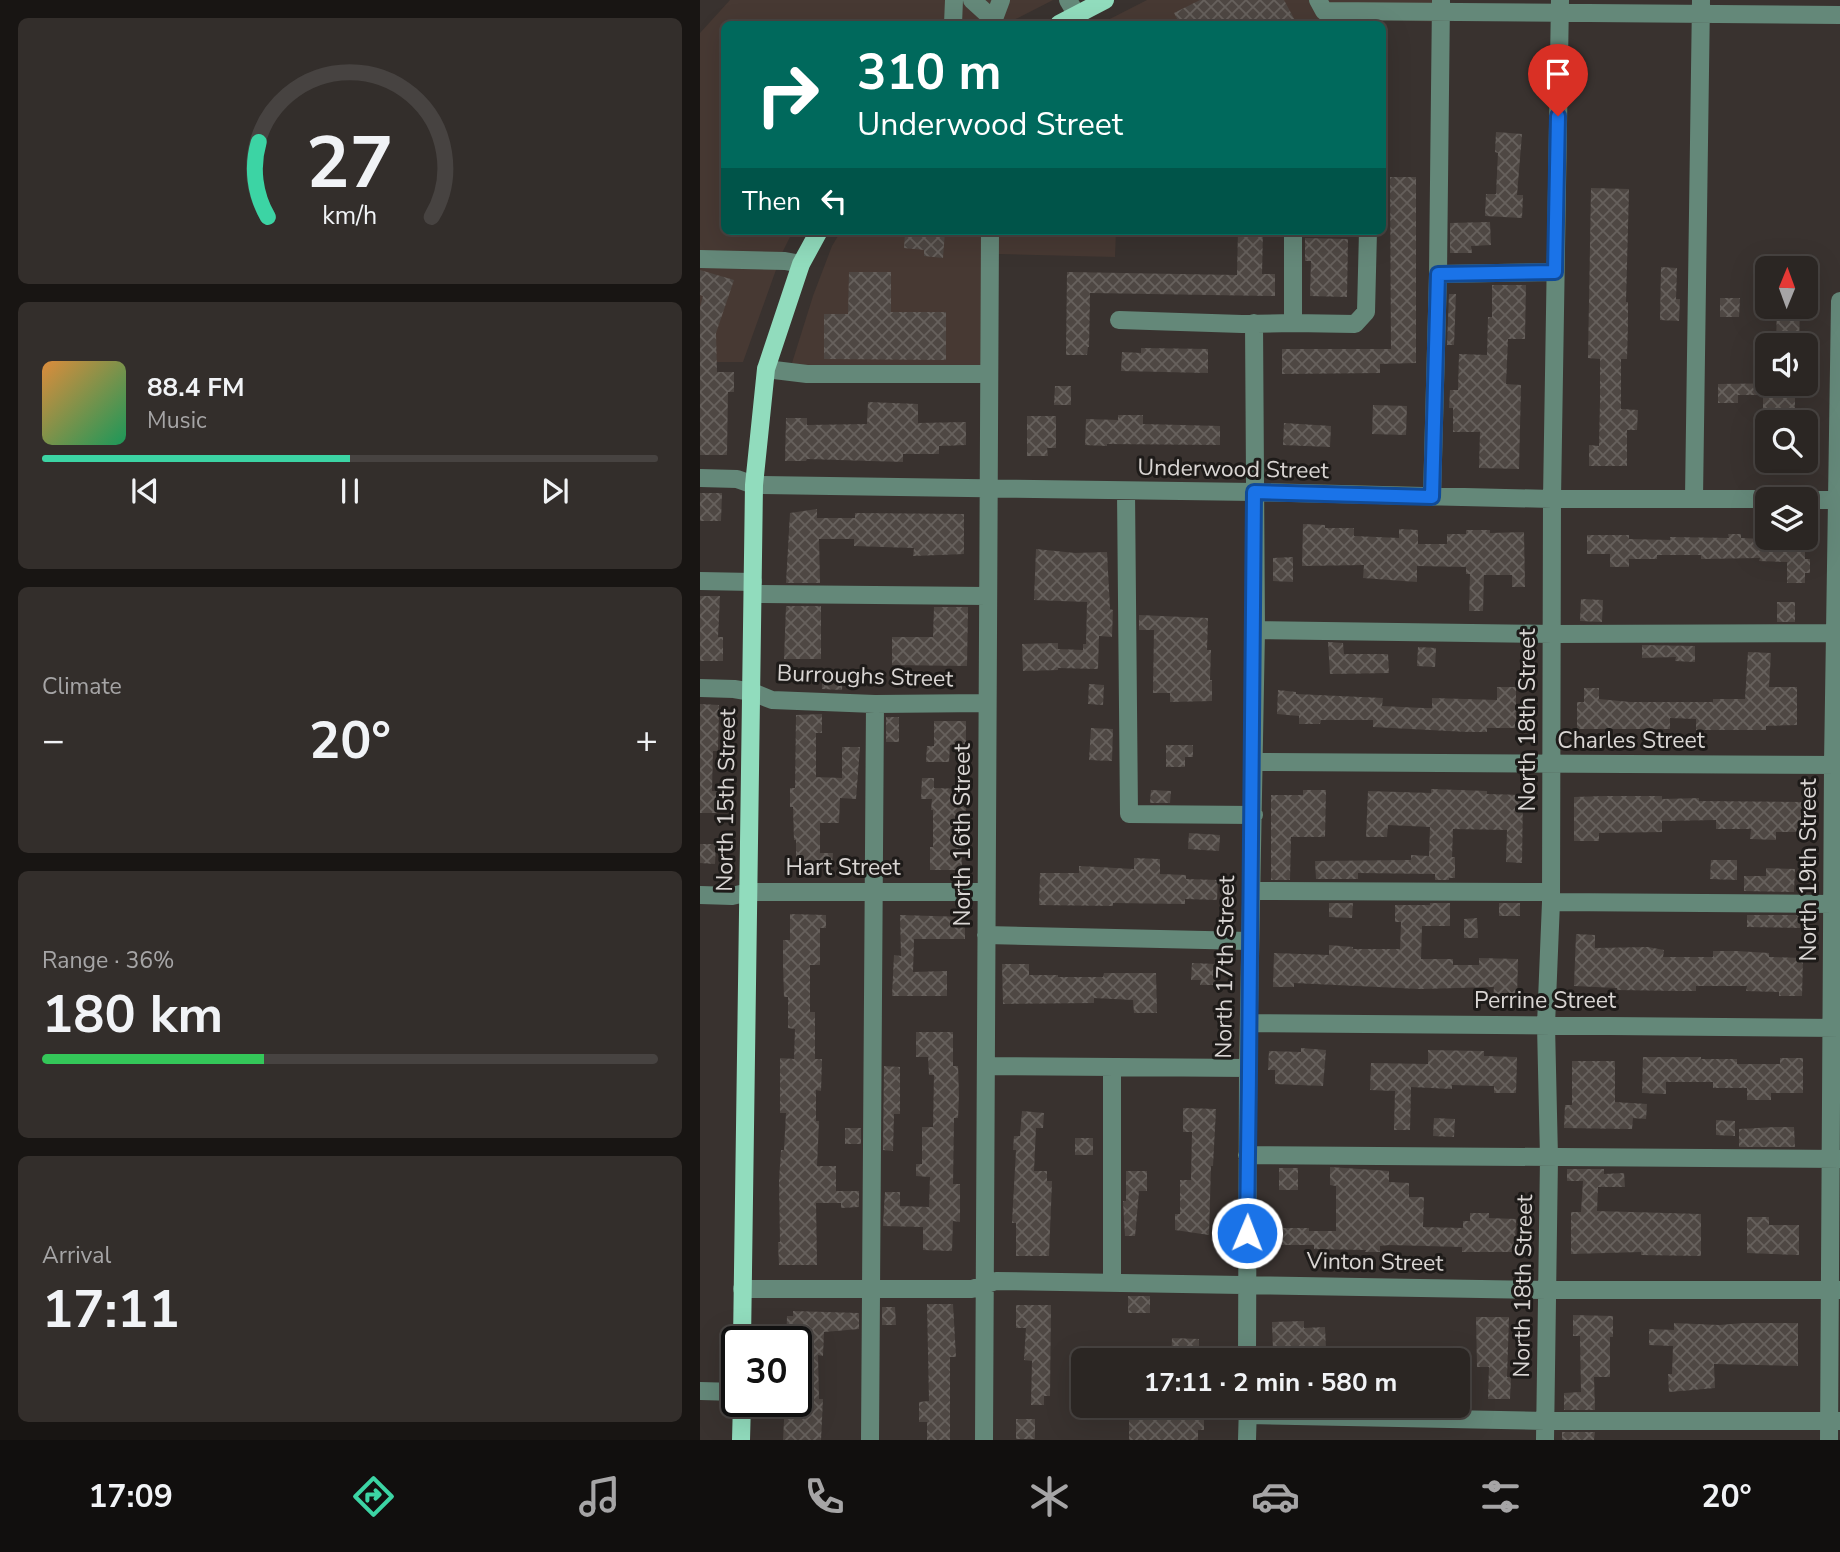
<!DOCTYPE html>
<meta charset="utf-8">
<style>
body{margin:0;font-family:"Nunito Sans",sans-serif;background:#332e2b;color:#f1f3f6;height:100vh;display:flex;flex-direction:column;font-size:26px;white-space:nowrap}
*{box-sizing:border-box;margin:0}
p{font-size:23px;color:#a6a5a6}
.icon{flex:none;width:38px;height:38px;fill:none;stroke:currentColor;stroke-width:2;stroke-linecap:round;stroke-linejoin:round}
.map{position:relative;flex:1;overflow:hidden}
.details{display:flex;flex-direction:column;gap:18px;padding:18px;background:#181513;width:700px}
.details>*{flex:none}
.guide{position:absolute;left:21px;top:21px;width:665px;height:214px;border-radius:10px;box-shadow:0 7px 28px #0002,0 0 0 2px #474341;background:#00695c;color:#fff;overflow:hidden}
.needle{width:46px;rotate:1deg}
.tools{position:absolute;left:1055px;top:256px;display:grid;gap:14px}
.tools a{display:grid;place-items:center;width:63px;height:63px;border-radius:10px;background:#2b2623;box-shadow:0 7px 28px #0002,0 0 0 2px #474341;font-size:35px}
.speed{position:absolute;left:21px;top:1326px;display:flex;gap:14px;font-size:35px;font-weight:700;text-align:center}
.speed>*{display:grid;place-content:center;width:91px;height:91px;border-radius:50%;background:#2b2623;box-shadow:0 7px 28px #0002,0 0 0 2px #474341;line-height:1}
.speed .limit{border:4px solid #111;border-radius:10px;background:#fff;color:#111}
.pin{position:absolute;display:grid;place-items:center;width:60px;height:60px;color:#fff;margin:-72px -30px;border-radius:50% 50% 50% 0;rotate:-45deg;box-shadow:0 0 7px #0007}
.pin .icon{rotate:45deg}
.me{position:absolute;width:77px;margin:-38px;rotate:1deg;stroke-linejoin:round;filter:drop-shadow(0 0 5px #0008)}
.turn{display:flex;align-items:center;gap:24px;height:147px;padding:0 21px;font-size:32px}
.turn .icon{width:91px;height:91px;stroke-width:2.5}
.turn b{display:block;font-size:49px;line-height:60px}
.then{display:flex;align-items:center;height:66px;padding:0 21px;background:#0003;gap:14px;font-size:26px}
.big{font-size:52px;font-weight:700;line-height:1.1}
.details .tile{flex:1;display:flex;flex-direction:column;justify-content:center;gap:10px;min-width:0;padding:0 24px;border-radius:10px;background:#332e2b}
.details .dial{align-items:center;gap:0}
.dial svg{height:182px;overflow:visible;fill:none;stroke:#474341;stroke-width:7;stroke-linecap:round;text-anchor:middle}
.dial text{fill:#f1f3f6;stroke:none}
.song{display:flex;align-items:center;gap:21px}
.cover{width:84px;height:84px;border-radius:10px;background:linear-gradient(135deg,hsl(30 70% 55%),hsl(150 70% 35%))}
.played{height:7px;border-radius:4px;background:linear-gradient(90deg,#3cd4a4 50%,#474341 50%)}
.keys{display:flex;justify-content:space-around;direction:ltr}
.heat{display:flex;justify-content:space-between;align-items:center;font-size:38px;direction:ltr}
.charge{height:10px;border-radius:5px;background:linear-gradient(90deg,#34c759 36%,#474341 0)}
.trip{position:absolute;left:371px;top:1348px;width:399px;height:70px;border-radius:10px;background:#2b2623;box-shadow:0 7px 28px #0002,0 0 0 2px #474341;font-weight:700;line-height:70px;text-align:center}
.tab-bar{display:flex;height:112px;justify-content:space-around;align-items:center;background:#110f0e;color:#a6a5a6}
.tab-bar .icon{width:49px;height:49px}
.tab-bar .active{color:#3cd4a4}
.tab-bar b{font-size:32px;color:#f1f3f6}
main{display:flex;flex:1;min-height:0}
.map>svg:first-child{display:block}
</style>
<main>
<section class="details">
<div class="tile dial"><svg viewBox="0 0 100 80">
<path d="M14 69A42 42 0 1 1 86 69"/>
<path d="M14 69A42 42 0 0 1 10 36" stroke="#3cd4a4"/>
<text x="50" y="56" font-size="32" font-weight="700">27</text>
<text x="50" y="72" font-size="11">km/h</text>
</svg></div>
<div class="tile">
<div class="song"><i class="cover"></i><div><b>88.4 FM</b><p>Music</p></div></div>
<div class="played"></div>
<div class="keys"><svg class="icon" aria-label="previous" viewBox="0 0 24 24"><path d="M18 5L8 12l10 7zM5 5v14"/></svg><svg class="icon" aria-label="pause" viewBox="0 0 24 24"><path d="M8 5v14M16 5v14"/></svg><svg class="icon" aria-label="next" viewBox="0 0 24 24"><path d="M6 5l10 7-10 7zM19 5v14"/></svg></div>
</div>
<div class="tile"><p>Climate</p>
<div class="heat"><a>−</a><b class="big">20°</b><a>+</a></div>
</div>
<div class="tile"><p>Range · 36%</p><b class="big">180 km</b><div class="charge"></div></div>
<div class="tile"><p>Arrival</p><b class="big">17:11</b></div>
</section>
<div class="map">
<svg width="1140" height="1440" viewBox="0 0 1140 1440">
<defs>
<pattern id="building-cross-hatch" width="8" height="8" patternUnits="userSpaceOnUse" patternTransform="scale(1.75)"><rect width="8" height="8" fill="#4e4743"/><path d="M0 0l8 8M0 8l8-8" fill="none" stroke="#67615d"/></pattern>
</defs>
<rect width="100%" height="100%" fill="#39322f"/>
<path fill="#473933" d="M30,0h323l-47,24h-282v207h69l-11,22 -39,109h-43v-329z
M447,0h301v22l-116,-3v5h-232z
M141,231h275l-1,26 -117,-3v121l-211,4 26,-83 19,-50z"/>
<path fill="url(#building-cross-hatch)" d="M500,0h84l13,24h-117l-6,-11z
M796,132l26,2 -5,61h6l-1,23 -37,-2 1,-22h10l2,-41 -3,-1z
M690,177h26v186l-36,1v9l-98,1v-25h109z
M891,188l38,1 -3,113h2v20l-1,37h-6v50l17,1 -1,20h-10v36h-38v-21l10,1 1,-45v-42l-12,-1z
M790,222l1,23 -20,1 1,7h-22v-30z
M215,231l30,1 -2,26 -19,-2v-6l-20,-2 1,-15 9,1z
M538,231h25l-1,43h13v22l-185,-3 -1,54h-1l-1,8h-21l1,-83 170,3z
M605,238l43,1 -1,58 -37,-1 1,-35h-6z
M961,267l16,1 -1,31h4l-1,22 -19,-1z
M0,270l34,10 -18,53 1,39h17v20h-6l-1,63h-27v-148l3,-11 -3,-1z
M149,272h42v40h55v48l-122,-1v-45h24z
M792,285h34l-1,54h-17l-2,45 15,1 -2,84 -40,-1 1,-36h-27v-24h-4l1,-18h8l1,-36 28,1 1,-38h4z
M749,294h7l-2,51h-7z
M1020,298h20l-1,19h-19z
M1077,306h23l-1,39h-23z
M441,348l67,1v24l-87,-2 1,-19 19,1z
M1095,383v27h8v12h-40v-27h-25v8h-20v-19z
M355,386h16v19h-17z
M168,402l50,2v19l48,-1v23l-27,1v8h-36v8l-96,-3 -1,2h-21l1,-43h21v7l60,-1z
M673,405l34,1 -1,29 -34,-1z
M418,415h25v9l77,2v19l-113,-1v2l-22,-1 1,-26 32,1z
M327,416h29v32h-9l1,8h-21z
M584,423l47,3 -1,21 -47,-2z
M0,493h22l-1,28h-21z
M117,509v9h38v-5l109,1v40l-51,2 1,-8 -60,-2v-7h-35l1,44h-34l4,-70z
M603,524l22,1v3h29v8l45,2v-9l19,1v14h29v-10h19v-4h24v3l34,-1 1,55h-13v-12h-28l-1,36h-14l1,-37h-4v-7l-49,-1v16l-54,-4 1,-13 -62,1z
M1028,534h13v4l46,2v-2h18v21h5v14h-5v10h-18v-21l-28,-1 1,-3 -59,1v-4h-44v4h-28v8h-19v-13h-23v-19h42v4l41,1v-3l59,1z
M336,549l39,4 32,-1 3,57 3,1 -1,27 -13,-1 -1,33 -40,-1v2l-35,1 -1,-27 36,-1v6l25,1v-6h3l1,-42 -53,-2z
M593,557v25l-20,-1v-23z
M0,596h20l-2,41h5v24h-23z
M881,599l22,1 -1,22 -22,-1z
M1077,602h18v20h-18z
M86,606h35v53h-37z
M234,607h34l-1,59 -75,-1v-28h41z
M439,615l69,3 -1,32h4l-1,30h2v21l-42,1v-9h-17l1,-63h-15z
M628,642l15,1 1,11h44l1,19 -59,1z
M942,645l53,1v16l-20,-1 1,-4 -34,1z
M718,647l18,1 -1,19 -18,-1z
M1048,652l23,1 -2,34h28v38l-31,1v4h-70v-11l-26,-1v11h-93v-27h7v-14h15v11l31,3h83v-3h32z
M122,671l21,1 -1,18 -20,-1z
M389,684l15,1 -1,20 -15,-1z
M797,687h19v41h-29v4h-19l-95,-5v-7h-52l-1,4h-21v-8l-22,-2 1,-24 18,2v2l87,4 -1,8 41,2h9v-10l65,2z
M0,704l19,1 -1,46h-5l-1,40h5v22h-17z
M122,714v19h-6v44l26,1v-31h18l-4,52 -16,-1 -1,25h-19v30h13l-1,16 -17,-1v6h-19v-34h-2l-1,-33h-3v-19h5l1,-73z
M186,717h13v25h-13z
M234,721h32v24h-16l-1,17h-23l1,-16h7z
M391,728l22,1 -1,32 -23,-1z
M466,745h27v12h-8v10h-19z
M222,778h12v10l32,1v46h-5l1,35h-32v-23h3v-37h-2l1,-11h-11z
M731,789l56,2v3l36,1 -1,68 -16,-1 1,-32 -54,-1 -1,28h3v21h-6v2h-14v-6l-77,-1v6h-42l-1,-18 96,-1v-5l18,1 1,-29 -42,-2 -1,12h-21l2,-46 63,2z
M451,790l20,1 -1,12h-20z
M603,790h23l-1,47h-34l-1,43h-19v-85h32z
M904,796h58v3l37,-1v3l106,1v20h-7v10h-22v8l-26,-1 1,-10h-35v-9l-54,1v11l-63,1v8h-25v-44z
M489,833l31,2 -1,16 -31,-2z
M0,844h16l-1,20 -15,-1z
M434,858l26,1v15l26,1v4l32,1 -1,20 -32,-1v5l-72,-1v3l-74,-1 1,-32h39v-7l55,3z
M1011,860h26v20l-27,-1z
M1066,868l29,1 -1,23 -50,-1v-15h22z
M629,903h24l-1,15 -23,-1z
M730,903h20v23h-28l-1,33h32v6h26v-7l39,1 -1,39 -24,-1 1,-10 -74,2 -126,-6v4h-21l1,-34 55,2v-10l24,2v2h47l1,-27h-6v-17h35z
M799,903h21v13h-21z
M90,914l36,1v13h-6v37h-10v47h5v47h7l-1,32 -5,-1v31h3l-2,45h19v25h23v16l-18,1v-5h-25l1,62h-38l-1,-23h2l-1,-61 2,-31h3l2,-37h-6v-55l14,1 1,-30 -7,-1v-31h-4l-1,-32v-25h7z
M200,915l65,2v22h-51l-1,33 34,-1v25h-55l2,-41 7,1z
M1047,915h53v13l-53,-1z
M777,918l1,20h-14v-19z
M876,934l19,1v13l53,-1 16,3 -1,7h50v-6h24l32,2v4l34,1 -1,38h-23v-4l-33,-1 1,-5h-51v5h-15l-64,-1v-2l-43,-2z
M492,963l24,1 -1,21h-15l1,-5h-10z
M302,964h27v11h29v2h45l1,-4h52l1,40h-23l-1,-13 -39,-2v5l-91,1z
M216,1032h37v34h5l1,29 -1,23h-4l-1,66h7v38l-7,-1 -1,30 -29,-1v-23l-40,-1 2,-34h15v14l29,1 1,-30 -14,-1v-12h6v-37h11l1,-52h-5l-1,-18h-12z
M601,1048l25,2 -3,36 -48,-2v-14h-7l1,-19 32,1z
M728,1050l56,1v5l33,1 -1,36h-22v-7l-42,-1v4l-41,-2 -1,43h-16l1,-39 -25,-1 1,-27 57,1z
M943,1057h58v2h36v5h43v-6h23v35h-32v7h-24v-12h-34v-6h-47v12l-24,-1z
M872,1061h43v41l32,2 -1,15 -13,-1 -1,11 -68,-1 1,-23h7z
M184,1066l16,1v47h-6l-1,37 -10,-1z
M483,1108l33,1 -3,57h-2l-2,69 -34,-5v-16h5v-34h11l1,-48h-9z
M322,1111l22,2 -1,15h-7l-2,43h13v10h5l-3,75h-33v-33h-4l4,-73h-3l1,-14h6z
M734,1118l21,1 -1,18 -21,-1z
M1016,1120l19,1v15l-19,-1z
M1076,1127h18l1,20h-56v-18z
M145,1128h16v16h-16z
M375,1138h18v17h-18z
M630,1167l59,4v11l20,1v14h15l-1,30 40,1v-7h7v-8h19v5l27,1 -1,33h-53v-5l-73,-2 -9,1v6h-15l1,-2 -52,-1v-4h-35v-17h30v3h27v-45l-6,-1z
M579,1168h19v22h-19z
M867,1169h37v5l20,-1 1,14h-27l-1,24 104,3v42l-60,-1v-3l-70,2v-42h10l2,-31h-16z
M426,1171h21v20h-8l-4,45h-10l-2,-35h3z
M1047,1217h22v8h30v30l-52,-2z
M428,1296h22v17h-22z
M227,1304h26l3,53h-6v83h-23v-18h-8v-20l10,-1z
M316,1305h35l-1,91h-6v9h-13l1,-44 -8,-1 2,-32h-10z
M182,1307h13l1,18h-14z
M93,1311l66,2v16l-35,3 -1,24 -5,-1 1,44h4l-2,41h-38l2,-38h11v-60h-10l1,-26h6z
M873,1315l40,1v21h-3v40h-16l1,33h-31v-17l17,-1 -1,-56h-7z
M776,1317h33l-2,60h4l-1,22h-22l1,-32h-12z
M604,1321v7l21,-1 1,22 -53,1 -1,-28z
M974,1323l45,2 25,-2h54v43l-84,-2 1,24 -46,4 -1,-18h4l1,-28 -24,-1v-16l25,1z
M472,1338l27,1v21h-28z
M452,1405h28v8l24,1v16h-6v10h-69v-24h23z
M316,1419h19v20h-19z
M862,1432h33l-1,8h-32z"/>
<g fill="none" stroke-linecap="round" stroke-linejoin="round">
<path stroke="#648879" stroke-width="18" d="M272,0l22,20
M368,0l9,15
M618,0l6,11 516,4
M253,24l1,-24
M292,24l9,-24
M593,231v92l62,1 11,-12 2,-81
M0,259l85,2 16,3
M738,274l117,-2
M419,320l123,4 51,-1
M66,369l41,5h182
M0,478l37,1 17,6 500,7 298,7h216
M426,492l3,322 125,1
M732,497l6,-223 3,-274
M994,498l7,-498
M1106,500h34
M0,581l53,1
M53,594l234,2
M556,630l296,4 288,-1
M0,688l34,1 18,3 20,8 103,4 112,-1
M555,762l585,3
M551,891l300,1
M0,895l32,1 17,-4h237
M851,902l282,2
M286,935l263,6
M550,1023l590,5
M287,1066l261,2
M412,1067v216
M547,1155l593,4
M42,1289h230l24,-8 551,9h293
M547,1360l1,-292 8,-438 -2,-307
M0,1391l37,1
M548,1415l297,6h295
M170,1440l5,-736
M284,1440l6,-1209
M547,1440l1,-35
M845,1440l4,-282 -3,-133 5,-123 1,-403 8,-499
M1129,1440l4,-675 7,-464"/>
<path stroke="#91dcbd" stroke-width="18" d="M359,24l46,-24
M42,1342l12,-857 12,-116 35,-105 18,-33
M41,1440l1,-38"/>
</g>
<g fill="none" stroke-linecap="round" stroke-linejoin="round">
<defs>
<path id="route" d="M547,1233c3,-247 7,-494 7,-741l178,5 6,-223 117,-2 3,-156"/>
</defs>
<use href="#route" stroke="#114b97" stroke-width="18"/>
<use href="#route" stroke="#1a73e8" stroke-width="12"/>
</g>
<g text-anchor="middle" dominant-baseline="central" stroke-width="6" stroke-linejoin="round" paint-order="stroke">
<g font-size="23" fill="#d9d5d3" stroke="#1e1b19">
<text transform="translate(533 469) rotate(1)">Underwood Street</text>
<text transform="translate(165 676) rotate(2)">Burroughs Street</text>
<text transform="translate(827 720) rotate(-90)">North 18th Street</text>
<text x="931" y="740">Charles Street</text>
<text transform="translate(26 800) rotate(-89)">North 15th Street</text>
<text transform="translate(262 835) rotate(-90)">North 16th Street</text>
<text x="143" y="867">Hart Street</text>
<text transform="translate(1108 870) rotate(-90)">North 19th Street</text>
<text transform="translate(525 967) rotate(-89)">North 17th Street</text>
<text x="845" y="1000">Perrine Street</text>
<text transform="translate(675 1262) rotate(1)">Vinton Street</text>
<text transform="translate(823 1286) rotate(-89)">North 18th Street</text>
</g>
</g>
</svg>
<div class="tools">
<a><svg class="needle" viewBox="-14 -14 28 28"><path d="M0-13l5 13h-10z" fill="#e53935"/><path d="M0 13l5-13h-10z" fill="#a6a5a6"/></svg></a>
<a><svg class="icon" aria-label="sound" viewBox="0 0 24 24"><path d="M4 9h4l5-4v14l-5-4H4zM17 9q2 3 0 6"/></svg></a>
<a><svg class="icon" aria-label="search" viewBox="0 0 24 24"><circle cx="10" cy="10" r="6"/><path d="M15 15l6 6"/></svg></a>
<a><svg class="icon" aria-label="layers" viewBox="0 0 24 24"><path d="M12 4l9 5-9 5-9-5zM3 14l9 5 9-5"/></svg></a>
</div>
<div class="speed"><div class="limit">30</div></div>
<div class="pin" style="left:858px;top:116px;background:#d93025"><svg class="icon" aria-label="arrive" viewBox="0 0 24 24"><path d="M6 21V4h12l-3 4 3 4H6"/></svg></div>
<svg class="me" style="left:547px;top:1233px" viewBox="-20 -20 40 40"><circle r="17" fill="#1a73e8" stroke="#fff" stroke-width="3"/><path d="M0-11L8 9 0 5-8 9z" fill="#fff"/></svg>
<div class="trip">17:11 · 2 min · 580 m</div>
<div class="guide">
<div class="turn"><svg class="icon" aria-label="right" viewBox="0 0 24 24"><path d="M7 20v-9h11M14 6l5 5-5 5"/></svg><div><b>310 m</b>Underwood Street</div></div>
<div class="then">Then<svg class="icon" aria-label="left" viewBox="0 0 24 24"><path d="M17 20v-9H6M10 6l-5 5 5 5"/></svg></div>
</div>
</div>
</main>
<nav class="tab-bar">
<b>17:09</b>
<svg class="icon active" aria-label="directions" viewBox="0 0 24 24"><path d="M12 3l9 9-9 9-9-9zM9 14v-3h6M13 9l2 2-2 2"/></svg>
<svg class="icon" aria-label="music" viewBox="0 0 24 24"><path d="M9 18V5l10-2v13"/><circle cx="6" cy="18" r="3"/><circle cx="16" cy="16" r="3"/></svg>
<svg class="icon" aria-label="phone" viewBox="0 0 24 24"><path d="M5 4h4l2 5-3 2q2 4 5 5l2-3 5 2v4C11 20 4 13 5 4z"/></svg>
<svg class="icon" aria-label="climate" viewBox="0 0 24 24"><path d="M12 3v18M4 7l16 10M4 17L20 7"/></svg>
<svg class="icon" aria-label="car" viewBox="0 0 24 24"><path d="M5 17H2v-5l4-1 3-4h7l3 4 3 1v5h-3M9 17h6M6 11h13"/><circle cx="7" cy="17" r="2"/><circle cx="17" cy="17" r="2"/></svg>
<svg class="icon" aria-label="filters" viewBox="0 0 24 24"><path d="M4 7h16M4 17h16"/><circle cx="9" cy="7" r="2"/><circle cx="15" cy="17" r="2"/></svg>
<b>20°</b>
</nav>
